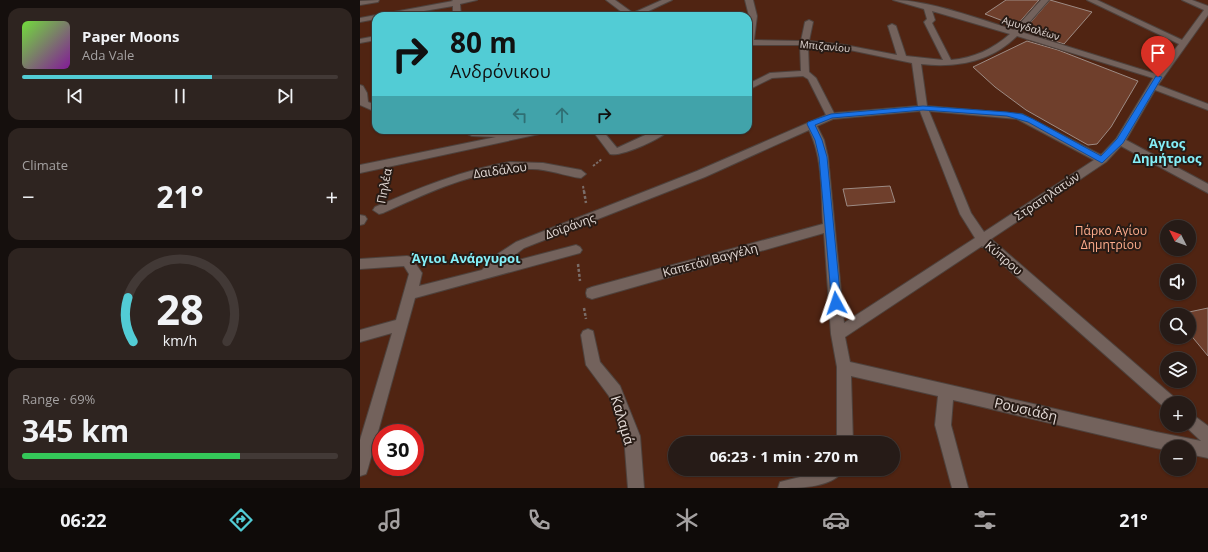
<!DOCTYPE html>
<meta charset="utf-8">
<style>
body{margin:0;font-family:"Open Sans",sans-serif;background:#2e2420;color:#f1f3f6;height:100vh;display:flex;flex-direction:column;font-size:15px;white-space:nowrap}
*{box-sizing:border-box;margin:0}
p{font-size:13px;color:#a4a1a1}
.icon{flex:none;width:22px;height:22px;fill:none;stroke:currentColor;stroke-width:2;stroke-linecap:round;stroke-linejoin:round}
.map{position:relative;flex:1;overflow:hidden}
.side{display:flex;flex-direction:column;gap:8px;padding:8px;background:#150f0d;width:360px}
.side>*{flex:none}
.banner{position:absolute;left:12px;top:12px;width:380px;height:122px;border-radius:12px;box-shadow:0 1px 3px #0004,0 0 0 1px #423936;background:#52ccd5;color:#111;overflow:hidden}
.needle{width:26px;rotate:312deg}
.buttons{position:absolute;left:800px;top:220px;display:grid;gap:8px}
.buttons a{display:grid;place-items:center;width:36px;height:36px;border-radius:50%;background:#261b17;box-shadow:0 1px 3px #0004,0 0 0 1px #423936;font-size:20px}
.speed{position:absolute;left:12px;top:424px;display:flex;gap:8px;font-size:20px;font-weight:700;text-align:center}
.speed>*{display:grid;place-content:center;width:52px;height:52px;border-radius:50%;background:#261b17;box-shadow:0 1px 3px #0004,0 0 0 1px #423936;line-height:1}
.speed .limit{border:6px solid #d22;background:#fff;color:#111}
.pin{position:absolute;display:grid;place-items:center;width:34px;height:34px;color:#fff;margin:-41px -17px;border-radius:50% 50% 50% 0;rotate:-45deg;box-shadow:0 0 4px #0007}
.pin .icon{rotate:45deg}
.me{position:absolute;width:44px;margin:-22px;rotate:355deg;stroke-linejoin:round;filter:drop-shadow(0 0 3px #0008)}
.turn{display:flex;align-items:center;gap:14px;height:84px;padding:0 12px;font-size:18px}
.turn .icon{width:52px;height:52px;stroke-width:2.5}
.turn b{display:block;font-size:28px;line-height:34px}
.lanes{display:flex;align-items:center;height:38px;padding:0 12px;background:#0003;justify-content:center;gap:20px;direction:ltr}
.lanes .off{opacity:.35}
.big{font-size:30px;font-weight:700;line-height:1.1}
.side .tile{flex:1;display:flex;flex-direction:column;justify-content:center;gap:6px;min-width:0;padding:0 14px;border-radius:12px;background:#2e2420}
.side .dial{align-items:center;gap:0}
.dial svg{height:104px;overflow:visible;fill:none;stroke:#423936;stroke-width:7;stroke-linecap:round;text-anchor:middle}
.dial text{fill:#f1f3f6;stroke:none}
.song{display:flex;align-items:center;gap:12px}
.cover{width:48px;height:48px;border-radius:6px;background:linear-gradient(135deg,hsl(100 70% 55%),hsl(290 70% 35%))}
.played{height:4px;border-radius:2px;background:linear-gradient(90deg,#52ccd5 60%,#423936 60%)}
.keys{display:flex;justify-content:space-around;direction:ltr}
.heat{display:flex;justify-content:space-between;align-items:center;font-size:22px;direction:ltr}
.charge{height:6px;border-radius:3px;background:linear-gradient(90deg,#34c759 69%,#423936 0)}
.trip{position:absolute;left:308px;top:436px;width:232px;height:40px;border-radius:20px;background:#261b17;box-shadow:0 1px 3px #0004,0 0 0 1px #423936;font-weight:700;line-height:40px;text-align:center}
.menu{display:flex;height:64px;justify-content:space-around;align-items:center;background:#0f0b09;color:#a4a1a1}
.menu .icon{width:28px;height:28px}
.menu .current{color:#52ccd5}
.menu b{font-size:18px;color:#f1f3f6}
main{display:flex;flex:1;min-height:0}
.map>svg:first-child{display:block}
</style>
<main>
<section class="side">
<div class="tile">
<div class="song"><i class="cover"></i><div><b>Paper Moons</b><p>Ada Vale</p></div></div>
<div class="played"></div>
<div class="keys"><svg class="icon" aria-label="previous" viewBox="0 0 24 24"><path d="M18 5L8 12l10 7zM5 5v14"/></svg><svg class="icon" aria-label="pause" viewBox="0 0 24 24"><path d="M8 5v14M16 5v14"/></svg><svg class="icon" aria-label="next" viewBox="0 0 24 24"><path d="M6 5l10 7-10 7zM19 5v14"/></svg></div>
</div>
<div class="tile"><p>Climate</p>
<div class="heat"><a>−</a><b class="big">21°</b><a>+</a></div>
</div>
<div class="tile dial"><svg viewBox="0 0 100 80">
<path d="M14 69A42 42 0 1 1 86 69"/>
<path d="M14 69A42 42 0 0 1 10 35" stroke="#52ccd5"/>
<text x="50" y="56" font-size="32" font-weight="700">28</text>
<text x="50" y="72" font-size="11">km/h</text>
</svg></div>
<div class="tile"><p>Range · 69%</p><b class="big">345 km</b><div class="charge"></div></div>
</section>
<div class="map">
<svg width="848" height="488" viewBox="0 0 848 488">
<rect width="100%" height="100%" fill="#33241f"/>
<path fill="#502412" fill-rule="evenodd" d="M0,0h848v488h-848zM16,16h372v114h-372zM807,227h22v22h-22zM807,271h22v22h-22zM807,315h22v22h-22zM807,359h22v22h-22zM807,403h22v22h-22zM21,433h34v34h-34zM315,443h218v26h-218zM807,447h22v22h-22z"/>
<path fill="#6f3f2c" stroke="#9d8b84" d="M646,0h33l-23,26 -31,-12z
M690,0l42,12 -28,32 -26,-8 2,-1 -15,-6z
M667,41l31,9 80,31 -27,46 -14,17 -9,1 -62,-35 -31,-23 -22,-20z
M530,186l5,16 -48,4 -4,-17z
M848,308v48l-19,-23v-21z"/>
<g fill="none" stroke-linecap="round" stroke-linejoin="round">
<defs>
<path id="minor" d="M19,0l-1,2 -18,3v-4z
M92,0h25l-17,4 1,12h-8v-10l-58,10h-16l4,-2 70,-13z
M246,0h9l18,13 29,-13h10l-34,16h-11z
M385,0h8l4,16 -3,24 47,1 4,-19 4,-2 4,2 -4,19 36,4 52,10 -9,-29 4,-2 4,2 10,30 37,4 -19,-38 3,-3 -3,-10 -31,-9c35,0 87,19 121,30l27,-30h8l-28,32 135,42 23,-30 -92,-44h10l85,40 22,-30 -22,-10h10l16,6v9l-50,70 50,19v6l-53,-20 -29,50 82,44v9l-87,-47 -15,16 -115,77 184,159 3,5h-11v6l-2,-1 -183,-162 -137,91 5,25 306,70 45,9 -17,-16h5v-13l19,14v32l-19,-4v-7h-22v3l-11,-2 -203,-48 -2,25 17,63h-16l-17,-63 3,-29 -87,-20 2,67h-16v-76l-6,-33 -7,-101 -232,66 -5,-2 -1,-4 1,-4 5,-2 231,-63c-2,-31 0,-66 -14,-94l-104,47 -181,71 -21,16 73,-19 4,2 2,3 -2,3 -165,45 -47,170 -2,6 -6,2v-36l32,-107 -32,9v-12l36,-10 13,-46 -5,-8 -44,3v-10l47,-3 4,1 11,16 -3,13 63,-16 17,-17 17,-11 181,-71 129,-56 -18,-36 -5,-3 -31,2 -24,12v-6l22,-11 31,-2 -1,-26h-52l1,-29zM572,11l78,23c-17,15 -36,24 -59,26l-19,-37 3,-3zM657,36l136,42 -37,61 -15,16 -79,-41 -95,-8 -6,-42c35,4 70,-2 96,-28zM448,46l37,3 67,14 6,43 -84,7 -18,-35 -7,-6zM560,111l40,103 15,24 -131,85 -16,-166 -4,-17 -7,-14 16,-7zM569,111l88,8 77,41 -110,72 -13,-19z
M146,12h3v4h-17z
M16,15l3,1h-3v3l-16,3v-4z
M16,36v4l-16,3v-4z
M0,85l3,1 4,7 1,9 8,3v7l-16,-7z
M99,130l40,1 3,1 1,3 26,-5h20l-5,3 -184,40v-8l136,-28 -24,-1z
M232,130h10l15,18 39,-18h13c-7,9 -48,27 -59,24z
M150,162l33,1 38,7 5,4 -5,4c-17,-2 -34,-10 -52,-9 -52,0 -99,23 -146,44l-4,1 -6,-4 2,-3c44,-19 87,-37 135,-45z
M0,215l5,1 2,3 -3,5 -4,1z
M228,329l5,2 7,31 20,24 20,50 4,52h-16l-4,-52 -15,-40 -23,-31 -5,-30 2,-4z
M462,469h22c-10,19 -44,19 -66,19l2,-6 36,-9z"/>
</defs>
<use href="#minor" stroke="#4e423d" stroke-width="2"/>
<path stroke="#7a6d69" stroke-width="2" stroke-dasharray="2.5 1.5" stroke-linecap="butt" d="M233,166l9,-7
M223,186l1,6
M23,191l2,-12"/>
<path stroke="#7a6d69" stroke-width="2.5" stroke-dasharray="3 2" stroke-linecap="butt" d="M224,191l2,12
M218,264l2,17
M224,308l2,11"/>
<use href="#minor" fill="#73625c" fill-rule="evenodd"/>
</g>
<path fill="#1a73e8" stroke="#114b97" d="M796,76l6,1 -39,66 -21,20 -74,-41 -21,-6 -84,-6 -91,8 -17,7 7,15 5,17 14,146 -5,5 -4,-2 -13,-149 -4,-17 -8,-16 1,-2 23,-8 92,-8 84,6 15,2 11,5 68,37 16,-17z"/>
<g text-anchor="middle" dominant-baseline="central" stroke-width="4" stroke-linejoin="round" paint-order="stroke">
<g font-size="10" fill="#e3d9d5" stroke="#281b15">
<text transform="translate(671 28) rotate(17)">Αμυγδαλέων</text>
<text transform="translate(465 46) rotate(5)">Μπιζανίου</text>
</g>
<g font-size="12" fill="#e3d9d5" stroke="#281b15">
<text transform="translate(140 170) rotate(-8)">Δαιδάλου</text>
<text transform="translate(24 186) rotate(-79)">Πηλέα</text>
<text transform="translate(687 196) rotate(-34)">Στρατηλατών</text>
<text transform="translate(210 226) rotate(-20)">Δοϊράνης</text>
<text transform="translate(644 258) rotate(41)">Κύπρου</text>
<text transform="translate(350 260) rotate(-15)">Καπετάν Βαγγέλη</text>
</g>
<g font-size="12" fill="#fead8d" stroke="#281b15">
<text x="751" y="230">Πάρκο Αγίου<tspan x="751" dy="14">Δημητρίου</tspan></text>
</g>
<g font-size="13" font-weight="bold" fill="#84eff8" stroke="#281b15">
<text x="807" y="143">Άγιος<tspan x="807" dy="15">Δημήτριος</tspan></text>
<text x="106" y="258">Άγιοι Ανάργυροι</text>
</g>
<g font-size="14" fill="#e3d9d5" stroke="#281b15">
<text transform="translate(666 409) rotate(13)">Ρουσιάδη</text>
<text transform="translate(263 420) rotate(73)">Καλαμά</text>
</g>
</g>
</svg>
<div class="buttons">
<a><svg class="needle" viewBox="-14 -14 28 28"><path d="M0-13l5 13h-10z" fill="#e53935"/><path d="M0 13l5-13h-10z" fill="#a4a1a1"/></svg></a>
<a><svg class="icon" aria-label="sound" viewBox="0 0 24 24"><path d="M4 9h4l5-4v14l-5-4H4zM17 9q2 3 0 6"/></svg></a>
<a><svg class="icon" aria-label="search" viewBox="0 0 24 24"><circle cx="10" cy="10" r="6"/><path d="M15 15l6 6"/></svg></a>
<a><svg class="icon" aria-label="layers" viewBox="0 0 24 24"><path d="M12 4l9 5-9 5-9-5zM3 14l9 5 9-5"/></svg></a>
<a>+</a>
<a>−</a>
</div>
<div class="speed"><div class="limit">30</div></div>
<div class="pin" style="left:798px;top:77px;background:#d93025"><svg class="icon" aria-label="arrive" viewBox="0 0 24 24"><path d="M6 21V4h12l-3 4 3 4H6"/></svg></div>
<svg class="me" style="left:476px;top:303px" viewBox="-20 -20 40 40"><path d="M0-17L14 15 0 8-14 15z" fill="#1a73e8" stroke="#fff" stroke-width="4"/></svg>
<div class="trip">06:23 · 1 min · 270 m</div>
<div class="banner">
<div class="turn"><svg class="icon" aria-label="right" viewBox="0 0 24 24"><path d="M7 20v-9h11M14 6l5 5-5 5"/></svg><div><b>80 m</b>Ανδρόνικου</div></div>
<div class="lanes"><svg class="icon off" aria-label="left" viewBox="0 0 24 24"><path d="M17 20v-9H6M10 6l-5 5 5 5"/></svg><svg class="icon off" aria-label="ahead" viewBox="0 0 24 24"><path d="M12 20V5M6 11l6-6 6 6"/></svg><svg class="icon" aria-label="right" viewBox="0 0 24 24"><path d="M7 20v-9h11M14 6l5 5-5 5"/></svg></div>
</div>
</div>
</main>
<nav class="menu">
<b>06:22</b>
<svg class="icon current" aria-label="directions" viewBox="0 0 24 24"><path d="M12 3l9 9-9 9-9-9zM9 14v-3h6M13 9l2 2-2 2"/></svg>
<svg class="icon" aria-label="music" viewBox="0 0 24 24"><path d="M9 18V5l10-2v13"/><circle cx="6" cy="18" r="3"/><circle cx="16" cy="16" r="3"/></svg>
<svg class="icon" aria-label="phone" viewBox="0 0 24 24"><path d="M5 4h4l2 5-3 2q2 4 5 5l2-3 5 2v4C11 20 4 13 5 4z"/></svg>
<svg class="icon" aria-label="climate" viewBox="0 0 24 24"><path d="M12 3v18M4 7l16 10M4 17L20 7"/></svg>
<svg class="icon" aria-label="car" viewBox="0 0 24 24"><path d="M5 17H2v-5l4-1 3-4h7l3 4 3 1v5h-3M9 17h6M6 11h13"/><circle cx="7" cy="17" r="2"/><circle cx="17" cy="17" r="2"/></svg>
<svg class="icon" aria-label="filters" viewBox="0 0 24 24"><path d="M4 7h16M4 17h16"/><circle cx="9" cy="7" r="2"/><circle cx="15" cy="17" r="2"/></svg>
<b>21°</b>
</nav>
